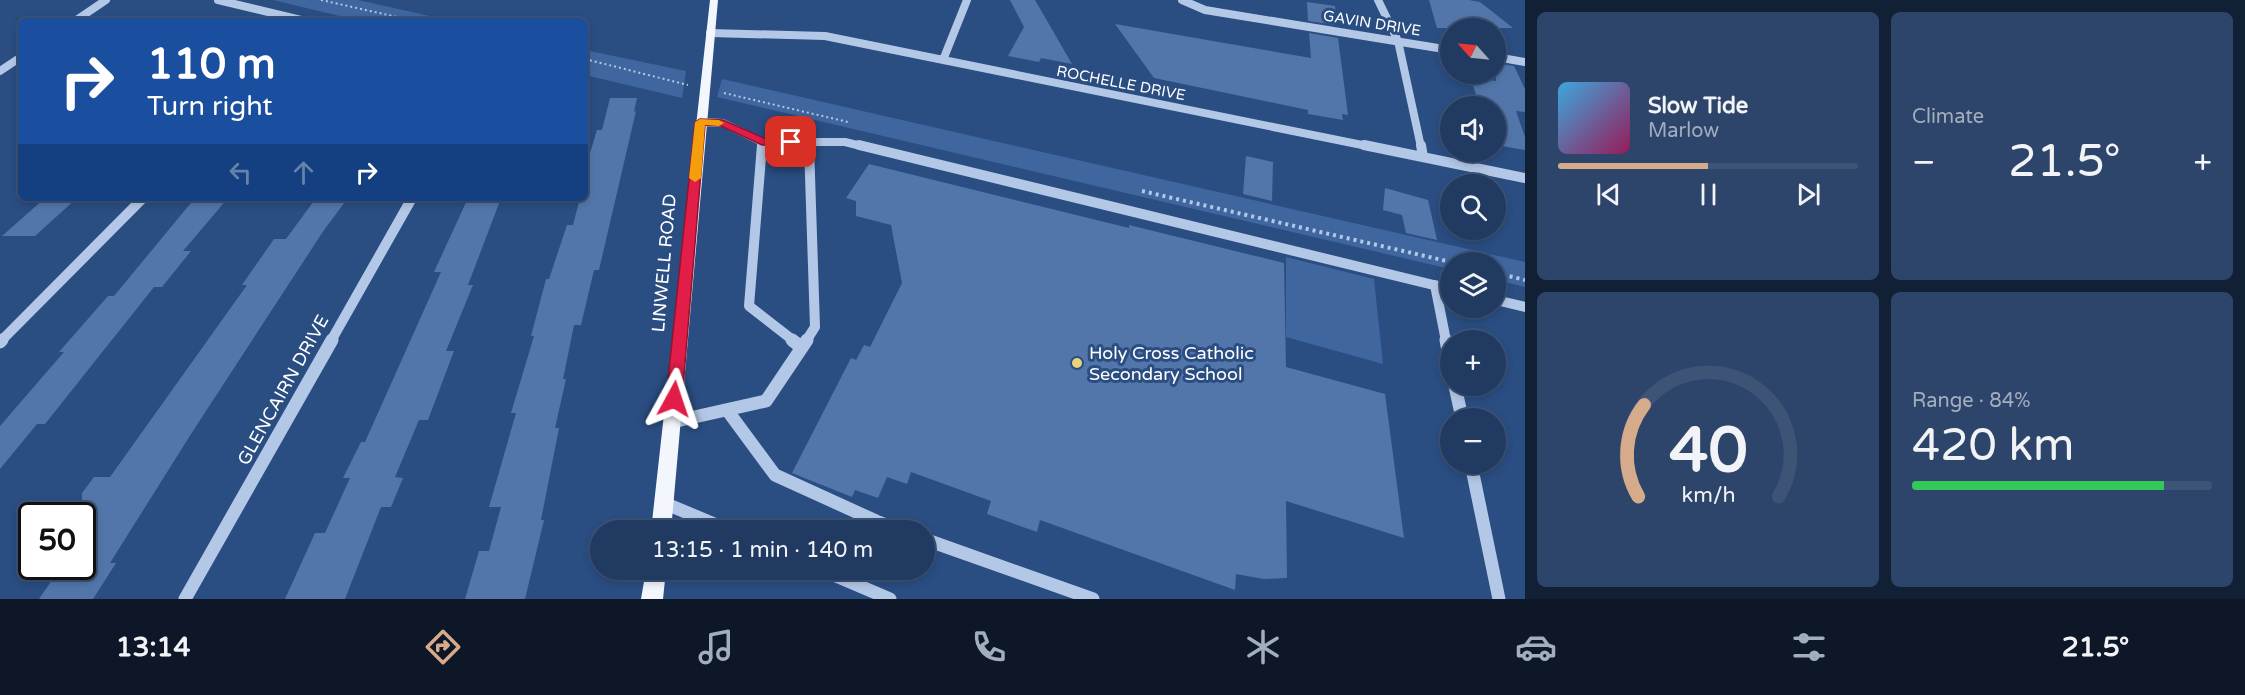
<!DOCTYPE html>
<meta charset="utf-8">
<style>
body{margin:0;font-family:"Varela Round",sans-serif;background:#2d456b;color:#f1f3f6;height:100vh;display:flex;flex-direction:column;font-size:22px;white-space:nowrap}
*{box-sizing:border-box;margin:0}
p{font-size:20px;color:#a2adbe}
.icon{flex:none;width:33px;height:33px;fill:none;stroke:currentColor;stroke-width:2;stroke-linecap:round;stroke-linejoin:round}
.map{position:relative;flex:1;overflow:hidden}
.details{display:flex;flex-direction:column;gap:12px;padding:12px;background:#122036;width:720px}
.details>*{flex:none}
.guide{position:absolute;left:18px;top:18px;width:570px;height:183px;border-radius:9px;box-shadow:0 3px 9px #0003,0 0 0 2px #3d5477;background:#1a4fa0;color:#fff;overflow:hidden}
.needle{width:39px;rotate:297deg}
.fabs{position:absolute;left:1440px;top:18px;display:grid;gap:12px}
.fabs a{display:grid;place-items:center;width:66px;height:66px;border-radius:50%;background:#203a62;box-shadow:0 3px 9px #0003,0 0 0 2px #3d5477;font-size:30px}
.speed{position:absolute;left:18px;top:502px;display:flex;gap:12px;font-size:30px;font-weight:700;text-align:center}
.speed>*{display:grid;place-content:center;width:78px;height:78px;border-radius:50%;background:#203a62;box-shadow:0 3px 9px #0003,0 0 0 2px #3d5477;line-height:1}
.speed .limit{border:3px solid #111;border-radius:9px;background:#fff;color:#111}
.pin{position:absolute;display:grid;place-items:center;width:51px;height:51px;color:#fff;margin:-26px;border-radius:12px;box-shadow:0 3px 9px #0006}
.me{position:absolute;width:66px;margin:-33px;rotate:5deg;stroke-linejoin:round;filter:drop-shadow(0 0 4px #0008)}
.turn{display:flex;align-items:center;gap:21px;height:126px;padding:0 30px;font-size:27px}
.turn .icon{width:78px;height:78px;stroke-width:2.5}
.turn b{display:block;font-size:42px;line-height:51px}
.lanes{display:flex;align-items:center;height:57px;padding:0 30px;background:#0003;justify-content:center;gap:30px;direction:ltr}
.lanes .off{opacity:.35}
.big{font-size:45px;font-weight:600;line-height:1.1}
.details .card{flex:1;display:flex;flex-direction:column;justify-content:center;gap:9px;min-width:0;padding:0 21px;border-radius:9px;background:#2d456b}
.details .dial{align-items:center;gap:0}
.dial svg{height:156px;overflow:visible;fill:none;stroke:#3d5477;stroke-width:7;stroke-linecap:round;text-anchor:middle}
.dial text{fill:#f1f3f6;stroke:none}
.song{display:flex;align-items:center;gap:18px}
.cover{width:72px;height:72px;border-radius:9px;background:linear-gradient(135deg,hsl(200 70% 55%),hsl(330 70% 35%))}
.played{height:6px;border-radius:3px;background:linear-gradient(90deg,#d6ab8b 50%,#3d5477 50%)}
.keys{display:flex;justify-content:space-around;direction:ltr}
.heat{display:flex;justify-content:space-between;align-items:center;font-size:33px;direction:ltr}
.charge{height:9px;border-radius:4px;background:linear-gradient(90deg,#34c759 84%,#3d5477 0)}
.details .tiles{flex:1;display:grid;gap:12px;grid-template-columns:repeat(2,1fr)}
.trip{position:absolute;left:590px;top:520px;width:345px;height:60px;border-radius:30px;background:#203a62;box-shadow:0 3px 9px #0003,0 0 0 2px #3d5477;font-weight:600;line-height:60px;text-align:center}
.menu{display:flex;height:96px;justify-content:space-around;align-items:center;background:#0d1727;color:#a2adbe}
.menu .icon{width:42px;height:42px}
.menu .on{color:#d6ab8b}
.menu b{font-size:27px;color:#f1f3f6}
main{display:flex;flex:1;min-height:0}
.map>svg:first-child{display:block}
</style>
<main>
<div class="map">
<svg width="1525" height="599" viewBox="0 0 1525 599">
<rect width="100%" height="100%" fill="#2a4d82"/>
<path fill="#3f669f" d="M273,0h85l94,21h-92z
M585,50l101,21 -4,27 -97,-23z
M722,79l803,183v25l-29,-7v-18h-46v7l-733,-172z
M1286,257l88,22 9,85 -97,-27z"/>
<path fill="#5376aa" d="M1010,0h25l37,64 -31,-6 -2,4 -31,-6 16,-29z
M1429,0h40l11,2 33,26h-16l11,25 -12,-2v-23h-59z
M1307,2l28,4 2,19 -29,-4z
M1115,24l196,34 -2,-25 29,5 10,77 -6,-1 1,6 -35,-6v-4l-154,-32z
M1496,63l18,3 11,23v23l-9,-1 9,26v13l-29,-5v-39h-16l-10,-29 26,4z
M610,98h27l-3,14 2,-1 -37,159h-5l-13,55h-7l-11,54h3l-11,49h4l-18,92h3l-19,79h-60l14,-48h10l12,-44h-12l27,-94h-5l23,-77h-3l15,-57h3l18,-54h6l7,-27h5v-18l4,-14h-3l11,-36h5z
M1246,156l27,6 -1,39 -29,-7z
M869,164l260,64v-3l155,38 2,104 99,27 19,144 -118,-37 1,77 -23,1 -28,-5 -1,16 -195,-70 -3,12 -50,-18 4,-13 -80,-29 -4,12 -20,-7 -9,21 -23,-8 -3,7 -60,-24 59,-115 5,2 8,-15 6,2 32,-64 -11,-58 -35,-9v-15l-10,-3z
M1385,188l43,12 9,40 -31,-7 -4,-18 -19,-5z
M45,198h32l-42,38h-33z
M195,198h33l-45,53h8l-29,36h-8l-109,137h-8l-37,45v-43l64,-74h-5l49,-56h6z
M316,198h32l-24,32 -133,204 -81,129h6l-23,36h-54l22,-32h21v-74l12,-16h16l137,-192h-5l32,-46h12z
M468,198h33l-33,87h5l-27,66h8l-26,69h-9l-24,57 8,1 -12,29h-10l-36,92h-60l30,-66h10l25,-55h-7l18,-36h4l76,-170h-7z"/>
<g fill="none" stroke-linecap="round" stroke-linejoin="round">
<path stroke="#b3c8e6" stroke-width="2" stroke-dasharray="2 3" stroke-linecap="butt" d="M321,0l94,21
M585,59l103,26
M724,93l124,29"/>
<path stroke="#b3c8e6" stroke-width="4" stroke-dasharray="3 4" stroke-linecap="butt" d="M1142,191l309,71
M1496,273l29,7"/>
<path stroke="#b3c8e6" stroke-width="8" d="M218,0l87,21
M1182,0l23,10 245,40
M1378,0l20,41 23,106
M75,21l31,-21
M710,33l115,3 547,111
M1496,57l29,5
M943,60l24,-60
M0,71l21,-14
M700,122l23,1 39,19
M809,143v4
M762,147v-5h83l20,5"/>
<path stroke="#b3c8e6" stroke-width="10" d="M762,145l-13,161 45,35
M859,145l591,144
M1364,145l161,33
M1421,145l2,12
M1435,285l11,56
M1496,300l29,7
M1,341l142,-143
M331,341l81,-143
M806,341l9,-14 -6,-182"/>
<path stroke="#b3c8e6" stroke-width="13" d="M792,340l9,7
M1446,340l4,23
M0,342l2,-2
M1455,386l7,32
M727,410l48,65 101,46 -4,10
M672,422l94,-21 41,-61
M1471,464l28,135
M664,503l67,28
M876,521l26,10
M924,539l169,60
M822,570l68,29
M850,582l5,-12
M185,599l147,-259"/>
<path fill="#f3f7fd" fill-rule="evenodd" d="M710,0h8l-47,531h-20z
M646,570h20l-3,29h-22z"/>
</g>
<path fill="#e11d48" stroke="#92132f" stroke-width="1.5" d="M700,119l23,1 41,18 27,1 6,3 -6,3h-29l-41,-19 -16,-1 -23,274 -2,4h-11l-3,-4 29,-277z"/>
<path fill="#f59e0b" d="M700,119l19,1 5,3 -5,3 -14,-1 -4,53 -6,4 -6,-4 6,-56z"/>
<circle fill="#ecd07a" stroke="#2a4d82" stroke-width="2" cx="1077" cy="363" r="6"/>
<g text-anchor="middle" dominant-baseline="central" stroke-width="6" stroke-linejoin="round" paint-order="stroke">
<g font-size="15" fill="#fff" stroke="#2a4d82">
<text transform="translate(1372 23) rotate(9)">GAVIN DRIVE</text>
<text transform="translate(1121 83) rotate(11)">ROCHELLE DRIVE</text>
</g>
<g font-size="18" fill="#fff" stroke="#2a4d82">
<text transform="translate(664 263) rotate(-85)">LINWELL ROAD</text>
<text transform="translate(283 390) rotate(-61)">GLENCAIRN DRIVE</text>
</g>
<g font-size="18" fill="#fff" stroke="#2a4d82" text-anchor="start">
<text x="1089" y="353">Holy Cross Catholic<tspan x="1089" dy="21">Secondary School</tspan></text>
</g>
</g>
</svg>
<div class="fabs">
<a><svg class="needle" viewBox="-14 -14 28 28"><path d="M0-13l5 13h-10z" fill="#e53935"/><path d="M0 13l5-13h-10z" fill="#a2adbe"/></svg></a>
<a><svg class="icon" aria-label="sound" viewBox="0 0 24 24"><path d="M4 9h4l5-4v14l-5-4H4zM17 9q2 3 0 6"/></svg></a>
<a><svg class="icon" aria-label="search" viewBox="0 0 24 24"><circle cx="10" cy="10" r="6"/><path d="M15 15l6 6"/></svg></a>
<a><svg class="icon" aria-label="layers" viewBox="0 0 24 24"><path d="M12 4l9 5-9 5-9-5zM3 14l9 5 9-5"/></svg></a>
<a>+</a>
<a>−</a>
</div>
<div class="speed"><div class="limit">50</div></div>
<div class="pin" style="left:791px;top:142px;background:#d93025"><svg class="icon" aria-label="arrive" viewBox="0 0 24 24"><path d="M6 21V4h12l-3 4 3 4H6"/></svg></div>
<svg class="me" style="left:674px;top:399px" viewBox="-20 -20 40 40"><path d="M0-17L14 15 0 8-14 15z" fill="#e11d48" stroke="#fff" stroke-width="4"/></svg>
<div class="trip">13:15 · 1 min · 140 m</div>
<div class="guide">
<div class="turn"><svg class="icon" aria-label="right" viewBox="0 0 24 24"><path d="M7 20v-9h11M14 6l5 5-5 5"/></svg><div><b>110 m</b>Turn right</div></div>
<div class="lanes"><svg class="icon off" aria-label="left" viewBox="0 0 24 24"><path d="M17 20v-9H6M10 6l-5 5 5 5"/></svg><svg class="icon off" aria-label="ahead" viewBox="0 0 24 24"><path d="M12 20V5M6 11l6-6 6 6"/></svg><svg class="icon" aria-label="right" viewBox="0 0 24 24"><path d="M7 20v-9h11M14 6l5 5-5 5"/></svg></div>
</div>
</div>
<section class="details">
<div class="tiles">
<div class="card">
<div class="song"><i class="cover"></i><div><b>Slow Tide</b><p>Marlow</p></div></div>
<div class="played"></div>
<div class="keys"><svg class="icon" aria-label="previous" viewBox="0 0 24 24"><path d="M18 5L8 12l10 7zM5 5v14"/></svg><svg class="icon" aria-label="pause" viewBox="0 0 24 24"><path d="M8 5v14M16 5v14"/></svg><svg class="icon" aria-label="next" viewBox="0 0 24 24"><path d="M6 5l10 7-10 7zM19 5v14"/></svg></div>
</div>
<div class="card"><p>Climate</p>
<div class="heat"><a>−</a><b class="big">21.5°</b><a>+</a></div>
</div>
<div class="card dial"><svg viewBox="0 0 100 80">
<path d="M14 69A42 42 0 1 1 86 69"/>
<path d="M14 69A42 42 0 0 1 17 22" stroke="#d6ab8b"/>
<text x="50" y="56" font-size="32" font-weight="700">40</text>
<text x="50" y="72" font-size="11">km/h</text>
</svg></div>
<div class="card"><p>Range · 84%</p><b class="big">420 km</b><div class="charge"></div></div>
</div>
</section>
</main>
<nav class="menu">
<b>13:14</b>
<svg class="icon on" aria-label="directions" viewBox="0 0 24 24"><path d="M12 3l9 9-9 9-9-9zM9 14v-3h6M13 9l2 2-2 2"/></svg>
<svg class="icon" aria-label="music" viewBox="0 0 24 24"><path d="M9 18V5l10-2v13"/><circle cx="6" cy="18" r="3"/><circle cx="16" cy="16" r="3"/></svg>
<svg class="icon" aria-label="phone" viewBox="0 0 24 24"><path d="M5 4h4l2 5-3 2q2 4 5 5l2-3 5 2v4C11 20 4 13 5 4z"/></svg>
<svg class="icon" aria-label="climate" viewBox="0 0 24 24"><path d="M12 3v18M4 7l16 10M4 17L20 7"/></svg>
<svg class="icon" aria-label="car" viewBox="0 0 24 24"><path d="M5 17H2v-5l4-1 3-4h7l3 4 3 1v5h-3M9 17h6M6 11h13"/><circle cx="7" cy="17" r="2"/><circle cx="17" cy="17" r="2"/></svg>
<svg class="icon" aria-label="filters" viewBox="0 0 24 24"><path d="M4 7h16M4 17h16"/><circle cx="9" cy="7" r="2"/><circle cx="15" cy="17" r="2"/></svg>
<b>21.5°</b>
</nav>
